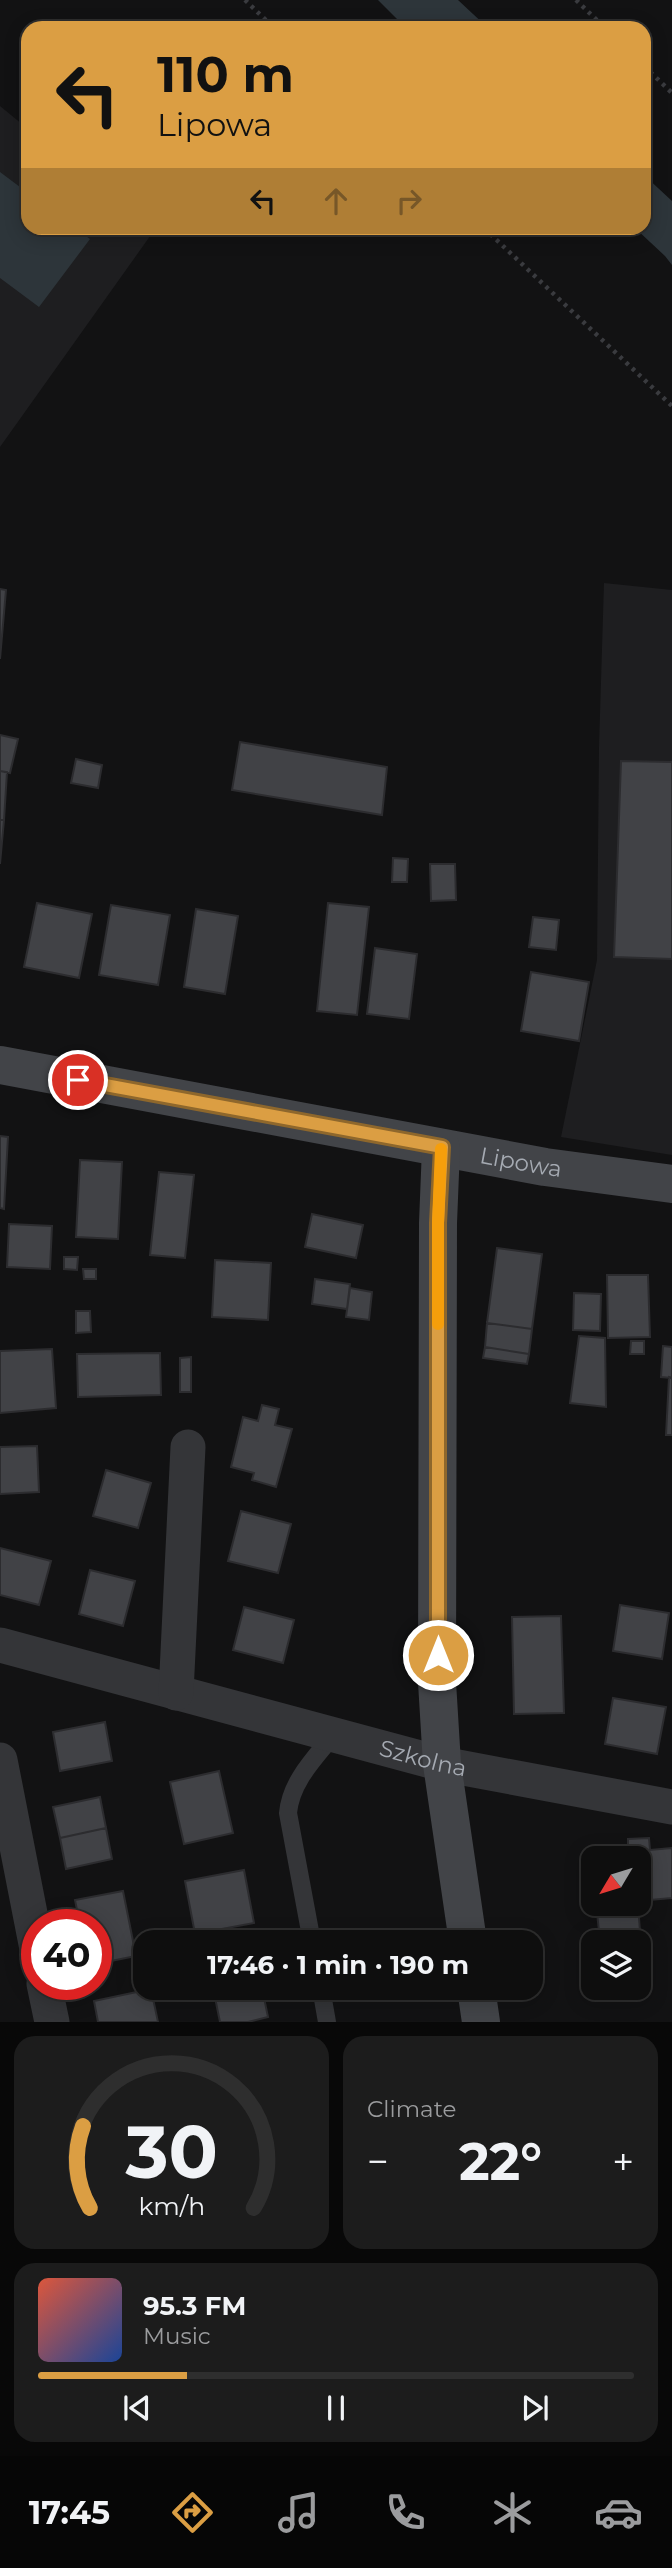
<!DOCTYPE html>
<meta charset="utf-8">
<style>
body{margin:0;font-family:Montserrat,sans-serif;background:#1c1c1c;color:#f1f3f6;height:100vh;display:flex;flex-direction:column;font-size:26px;white-space:nowrap}
*{box-sizing:border-box;margin:0}
p{font-size:23px;color:#9b9c9e}
.icon{flex:none;width:38px;height:38px;fill:none;stroke:currentColor;stroke-width:2;stroke-linecap:round;stroke-linejoin:round}
.map{position:relative;height:2022px;overflow:hidden}
.details{display:flex;flex-direction:column;gap:14px;padding:14px;background:#080808;flex:1}
.details>*{flex:none}
.guide{position:absolute;left:21px;top:21px;width:630px;height:214px;border-radius:21px;box-shadow:0 4px 18px #0003,0 0 0 2px #2e2e2e;background:#db9e43;color:#111;overflow:hidden}
.needle{width:46px;rotate:232deg}
.buttons{position:absolute;left:581px;top:1846px;display:grid;gap:14px}
.buttons a{display:grid;place-items:center;width:70px;height:70px;border-radius:14px;background:#0e0e0e;box-shadow:0 4px 18px #0003,0 0 0 2px #2e2e2e;font-size:35px}
.speed{position:absolute;left:21px;top:1909px;display:flex;gap:14px;font-size:35px;font-weight:700;text-align:center}
.speed>*{display:grid;place-content:center;width:91px;height:91px;border-radius:50%;background:#0e0e0e;box-shadow:0 4px 18px #0003,0 0 0 2px #2e2e2e;line-height:1}
.speed .limit{border:10px solid #d22;background:#fff;color:#111}
.pin{position:absolute;display:grid;place-items:center;width:60px;height:60px;color:#fff;margin:-30px;border:4px solid #fff;border-radius:50%;box-shadow:0 2px 7px #0007}
.me{position:absolute;width:77px;margin:-38px;rotate:0deg;stroke-linejoin:round;filter:drop-shadow(0 0 5px #0008)}
.turn{display:flex;align-items:center;gap:24px;height:147px;padding:0 21px;font-size:32px}
.turn .icon{width:91px;height:91px;stroke-width:2.5}
.turn b{display:block;font-size:49px;line-height:60px}
.lanes{display:flex;align-items:center;height:66px;padding:0 21px;background:#0003;justify-content:center;gap:35px;direction:ltr}
.lanes .off{opacity:.35}
.big{font-size:52px;font-weight:700;line-height:1.1}
.details .card{flex:1;display:flex;flex-direction:column;justify-content:center;gap:10px;min-width:0;padding:0 24px;border-radius:21px;background:#1c1c1c}
.details .dial{align-items:center;gap:0}
.dial svg{height:182px;overflow:visible;fill:none;stroke:#2e2e2e;stroke-width:7;stroke-linecap:round;text-anchor:middle}
.dial text{fill:#f1f3f6;stroke:none}
.song{display:flex;align-items:center;gap:21px}
.cover{width:84px;height:84px;border-radius:10px;background:linear-gradient(135deg,hsl(10 70% 55%),hsl(220 70% 35%))}
.played{height:7px;border-radius:4px;background:linear-gradient(90deg,#db9e43 25%,#2e2e2e 25%)}
.keys{display:flex;justify-content:space-around;direction:ltr}
.heat{display:flex;justify-content:space-between;align-items:center;font-size:38px;direction:ltr}
.details .tiles{flex:1;display:grid;gap:14px;grid-template-columns:1fr 1fr}
.card:last-child{grid-column:span 2}
.trip{position:absolute;left:133px;top:1930px;width:410px;height:70px;border-radius:21px;background:#0e0e0e;box-shadow:0 4px 18px #0003,0 0 0 2px #2e2e2e;font-weight:700;line-height:70px;text-align:center}
.menu{display:flex;height:112px;justify-content:space-around;align-items:center;background:#060606;color:#9b9c9e}
.menu .icon{width:49px;height:49px}
.menu .active{color:#db9e43}
.menu b{font-size:32px;color:#f1f3f6}
.map>svg:first-child{display:block}
</style>
<div class="map">
<svg width="672" height="2022" viewBox="0 0 672 2022">
<rect width="100%" height="100%" fill="#121213"/>
<path fill="#1e1e20" d="M0,106l28,23v99h120l5,4 -153,215z
M604,583l68,7v565l-111,-18 36,-177 2,-213z"/>
<path fill="#2d353a" d="M378,0h80l30,28h-82z
M0,172l28,21v35h47l15,11 -51,68 -39,-29z
M644,175l28,26v64l-7,-9 -30,-28h9z"/>
<path fill="#414246" stroke="#2c2c2f" stroke-width="2" d="M0,589l6,1 -6,69z
M0,735l18,4 -8,34 -10,-2z
M240,742l147,25 -5,48 -150,-25z
M76,759l26,6 -4,23 -27,-5z
M621,761l51,1v197l-58,-2z
M0,771l7,1 -3,48h-4z
M0,820h4l-4,44z
M393,858l15,1 -1,23h-15z
M430,864h25l1,36 -25,1z
M37,903l55,11 -13,64 -55,-11z
M328,903l41,4 -12,108 -40,-4z
M111,905l59,10 -12,70 -59,-10z
M196,909l42,7 -13,78 -41,-7z
M533,917l26,3 -3,30 -27,-3z
M375,948l42,6 -8,65 -42,-5z
M531,972l58,10 -10,59 -58,-10z
M0,1136l8,1 -4,72 -4,-1z
M80,1160l42,2 -4,77 -42,-2z
M159,1172l35,3 -9,83 -35,-3z
M312,1214l51,11 -7,33 -51,-11z
M9,1224l43,2 -2,43 -43,-2z
M497,1248l45,6 -10,75 -45,-6z
M64,1257h14l-1,13 -13,-1z
M215,1260l56,3 -3,57 -56,-3z
M83,1269h13v10h-12z
M607,1275h41l2,62 -42,1z
M315,1279l35,5 -3,25 -35,-5z
M350,1288l22,4 -3,28 -23,-3z
M574,1293l27,1 -1,37 -27,-1z
M76,1311h14l1,21 -15,1z
M487,1323l45,6 -3,25 -44,-7z
M579,1336l26,2 1,69 -36,-4z
M631,1341h13v13h-14z
M663,1346l9,1v31l-11,-1z
M485,1347l44,7 -2,10 -44,-6z
M52,1349l4,59 -56,5v-62z
M160,1353l1,42 -83,2 -1,-43z
M191,1357v35h-11v-34z
M669,1377l3,1v57h-6z
M262,1405l17,4 -4,16 17,4 -16,58 -24,-7 2,-7 -23,-6 12,-50 15,4z
M37,1446l2,46 -39,2v-47z
M106,1470l45,13 -13,45 -45,-12z
M241,1511l50,13 -13,49 -50,-12z
M0,1548l51,13 -12,44 -39,-10z
M90,1570l45,11 -12,45 -44,-12z
M620,1605l49,8 -7,46 -49,-8z
M244,1607l50,13 -11,43 -50,-13z
M561,1616l3,97 -50,1 -2,-97z
M613,1698l53,9 -9,47 -52,-10z
M105,1722l7,39 -52,10 -7,-39z
M219,1771l14,62 -49,11 -14,-62z
M100,1797l6,31 -46,10 -7,-31z
M106,1828l6,31 -46,10 -6,-31z
M649,1838l1,12 22,-2v50l-33,3v-43h-11v-19z
M244,1870l10,53 -59,11 -10,-53z
M123,1891l13,65 -40,8v-39h-16l-5,-25z
M602,1904h36l3,41 -2,-3h-39l-3,-30h5z
M213,1988h49l6,29 -20,5h-28z
M151,1989l7,33h-60l-4,-21z"/>
<g fill="none" stroke-linecap="round" stroke-linejoin="round">
<path stroke="#3a3b3f" stroke-width="4.5" stroke-dasharray="3.5 5" stroke-linecap="butt" d="M245,0l29,28
M576,0l29,28
M644,66l28,27
M484,228l188,178"/>
<path stroke="#343538" stroke-width="18" d="M312,1942l-24,-129c3,-32 27,-55 47,-80
M321,1988l6,34"/>
<g stroke="#343538" stroke-width="35">
<path id="s1" d="M0,1645l442,119 230,43"/>
<path d="M176,1693l12,-246"/>
<path d="M0,1760l37,189"/>
<path d="M44,1984l8,38"/>
</g>
<g stroke="#424448" stroke-width="38">
<path id="s2" d="M0,1065l545,102 127,17"/>
<path d="M441,1148l-3,75 -1,459 5,82 26,178"/>
<path d="M476,1988l5,34"/>
</g>
</g>
<g fill="none" stroke-linecap="round" stroke-linejoin="round">
<defs>
<path id="route" d="M78,1080l364,67 -4,76v432"/>
</defs>
<use href="#route" stroke="#8e672c" stroke-width="18"/>
<use href="#route" stroke="#db9e43" stroke-width="12"/>
<path stroke="#f59e0b" stroke-width="12" d="M438,1324v-101l3,-74"/>
</g>
<g text-anchor="middle" dominant-baseline="central" stroke-width="7" stroke-linejoin="round" paint-order="stroke">
<g font-size="23" fill="#a5aab2" stroke="#0d0d0e">
<text stroke="none"><textPath href="#s2" startOffset="530">Lipowa</textPath></text>
<text stroke="none"><textPath href="#s1" startOffset="438">Szkolna</textPath></text>
</g>
</g>
</svg>
<div class="buttons">
<a><svg class="needle" viewBox="-14 -14 28 28"><path d="M0-13l5 13h-10z" fill="#e53935"/><path d="M0 13l5-13h-10z" fill="#9b9c9e"/></svg></a>
<a><svg class="icon" aria-label="layers" viewBox="0 0 24 24"><path d="M12 4l9 5-9 5-9-5zM3 14l9 5 9-5"/></svg></a>
</div>
<div class="speed"><div class="limit">40</div></div>
<div class="pin" style="left:78px;top:1080px;background:#d93025"><svg class="icon" aria-label="arrive" viewBox="0 0 24 24"><path d="M6 21V4h12l-3 4 3 4H6"/></svg></div>
<svg class="me" style="left:438px;top:1655px" viewBox="-20 -20 40 40"><circle r="17" fill="#db9e43" stroke="#fff" stroke-width="3"/><path d="M0-11L8 9 0 5-8 9z" fill="#fff"/></svg>
<div class="trip">17:46 · 1 min · 190 m</div>
<div class="guide">
<div class="turn"><svg class="icon" aria-label="left" viewBox="0 0 24 24"><path d="M17 20v-9H6M10 6l-5 5 5 5"/></svg><div><b>110 m</b>Lipowa</div></div>
<div class="lanes"><svg class="icon" aria-label="left" viewBox="0 0 24 24"><path d="M17 20v-9H6M10 6l-5 5 5 5"/></svg><svg class="icon off" aria-label="ahead" viewBox="0 0 24 24"><path d="M12 20V5M6 11l6-6 6 6"/></svg><svg class="icon off" aria-label="right" viewBox="0 0 24 24"><path d="M7 20v-9h11M14 6l5 5-5 5"/></svg></div>
</div>
</div>
<section class="details">
<div class="tiles">
<div class="card dial"><svg viewBox="0 0 100 80">
<path d="M14 69A42 42 0 1 1 86 69"/>
<path d="M14 69A42 42 0 0 1 11 33" stroke="#db9e43"/>
<text x="50" y="56" font-size="32" font-weight="700">30</text>
<text x="50" y="72" font-size="11">km/h</text>
</svg></div>
<div class="card"><p>Climate</p>
<div class="heat"><a>−</a><b class="big">22°</b><a>+</a></div>
</div>
<div class="card">
<div class="song"><i class="cover"></i><div><b>95.3 FM</b><p>Music</p></div></div>
<div class="played"></div>
<div class="keys"><svg class="icon" aria-label="previous" viewBox="0 0 24 24"><path d="M18 5L8 12l10 7zM5 5v14"/></svg><svg class="icon" aria-label="pause" viewBox="0 0 24 24"><path d="M8 5v14M16 5v14"/></svg><svg class="icon" aria-label="next" viewBox="0 0 24 24"><path d="M6 5l10 7-10 7zM19 5v14"/></svg></div>
</div>
</div>
</section>
<nav class="menu">
<b>17:45</b>
<svg class="icon active" aria-label="directions" viewBox="0 0 24 24"><path d="M12 3l9 9-9 9-9-9zM9 14v-3h6M13 9l2 2-2 2"/></svg>
<svg class="icon" aria-label="music" viewBox="0 0 24 24"><path d="M9 18V5l10-2v13"/><circle cx="6" cy="18" r="3"/><circle cx="16" cy="16" r="3"/></svg>
<svg class="icon" aria-label="phone" viewBox="0 0 24 24"><path d="M5 4h4l2 5-3 2q2 4 5 5l2-3 5 2v4C11 20 4 13 5 4z"/></svg>
<svg class="icon" aria-label="climate" viewBox="0 0 24 24"><path d="M12 3v18M4 7l16 10M4 17L20 7"/></svg>
<svg class="icon" aria-label="car" viewBox="0 0 24 24"><path d="M5 17H2v-5l4-1 3-4h7l3 4 3 1v5h-3M9 17h6M6 11h13"/><circle cx="7" cy="17" r="2"/><circle cx="17" cy="17" r="2"/></svg>
</nav>
